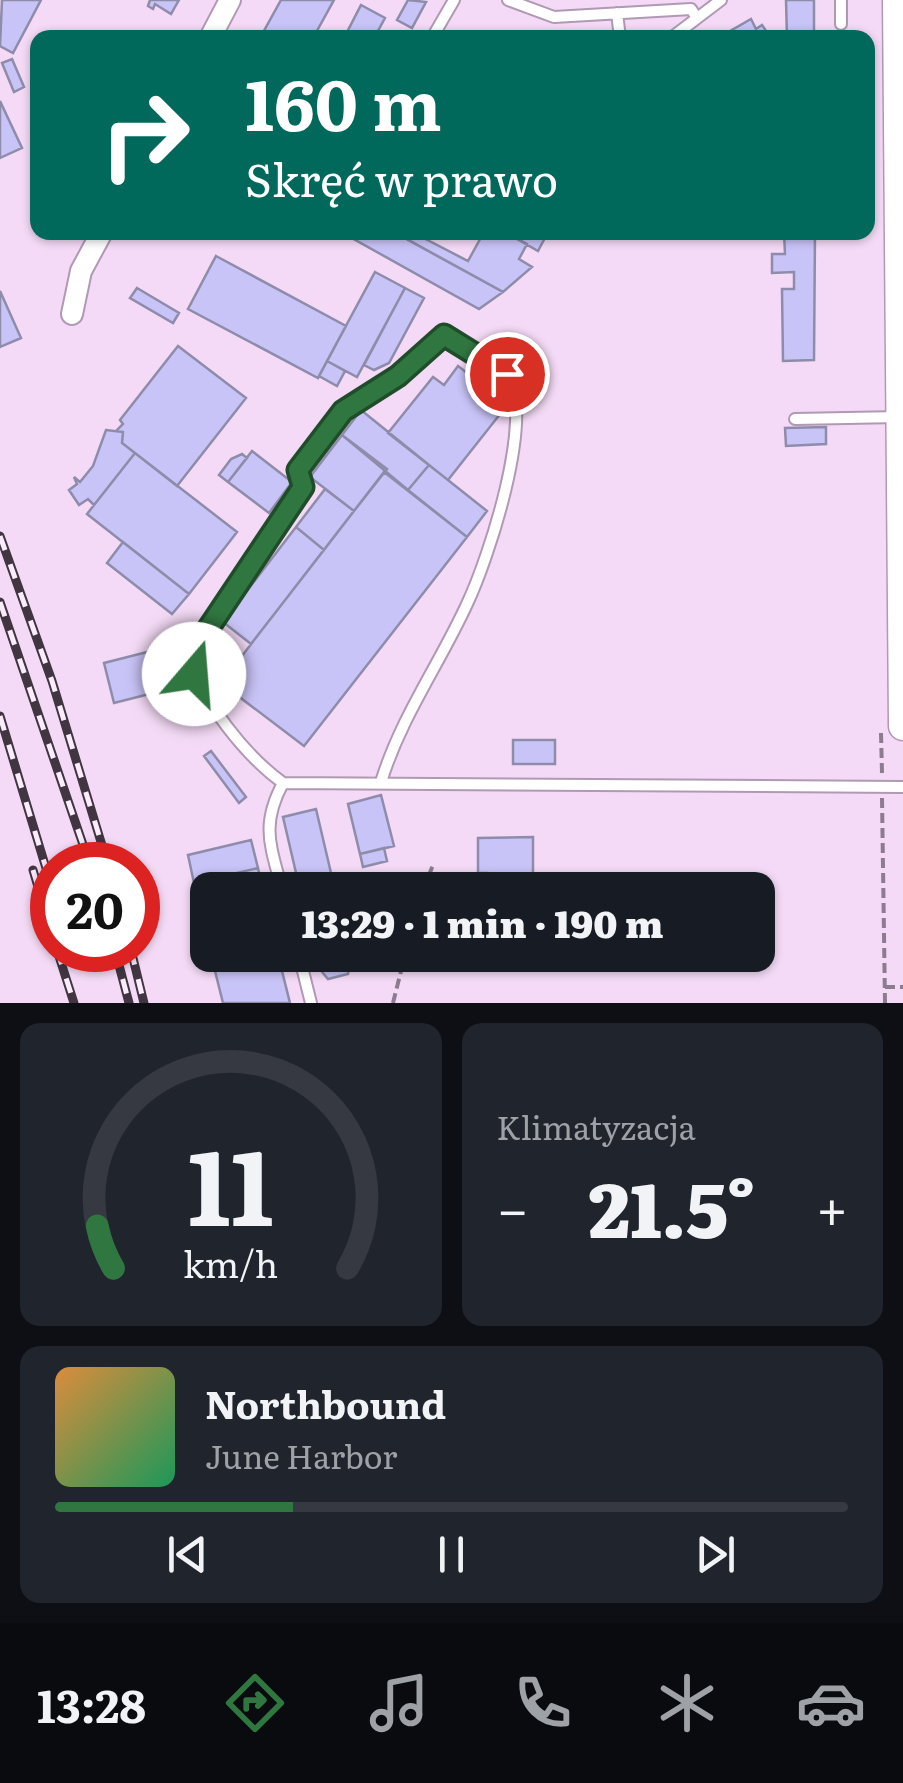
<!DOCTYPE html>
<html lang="pl">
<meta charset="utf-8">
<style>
body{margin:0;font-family:Literata,serif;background:#20242c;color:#f1f3f6;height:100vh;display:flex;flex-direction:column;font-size:38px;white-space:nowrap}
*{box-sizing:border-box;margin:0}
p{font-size:32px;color:#9ea1a6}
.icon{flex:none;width:55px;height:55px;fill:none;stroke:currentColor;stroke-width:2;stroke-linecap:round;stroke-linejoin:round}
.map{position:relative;height:1003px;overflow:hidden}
.drawer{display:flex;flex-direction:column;gap:20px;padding:20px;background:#0d0f14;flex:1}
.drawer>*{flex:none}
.banner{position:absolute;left:30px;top:30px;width:845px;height:210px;border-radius:20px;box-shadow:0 2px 8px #0004;background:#00695c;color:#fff;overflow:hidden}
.speed{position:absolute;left:30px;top:842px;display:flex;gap:20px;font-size:50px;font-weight:700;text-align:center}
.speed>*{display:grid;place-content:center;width:130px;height:130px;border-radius:50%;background:#171b24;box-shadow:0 2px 8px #0004;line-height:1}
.speed .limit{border:15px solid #d22;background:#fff;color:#111}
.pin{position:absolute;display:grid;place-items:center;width:85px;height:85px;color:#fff;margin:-42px;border:5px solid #fff;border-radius:50%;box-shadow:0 2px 10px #0007}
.me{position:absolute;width:110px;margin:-55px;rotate:18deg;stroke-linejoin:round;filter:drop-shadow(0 0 8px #0008)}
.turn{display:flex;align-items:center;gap:35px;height:210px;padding:0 50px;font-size:45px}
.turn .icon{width:130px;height:130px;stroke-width:2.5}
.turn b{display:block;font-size:70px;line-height:85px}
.big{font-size:75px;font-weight:800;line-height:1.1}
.drawer .card{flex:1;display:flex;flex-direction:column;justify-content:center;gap:15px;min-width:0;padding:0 35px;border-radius:20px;background:#20242c}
.drawer .dial{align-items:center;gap:0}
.dial svg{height:260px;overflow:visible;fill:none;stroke:#363941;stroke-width:7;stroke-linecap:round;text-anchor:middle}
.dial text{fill:#f1f3f6;stroke:none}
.song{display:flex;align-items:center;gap:30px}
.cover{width:120px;height:120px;border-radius:15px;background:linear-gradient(135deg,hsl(30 70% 55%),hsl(150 70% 35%))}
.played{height:10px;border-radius:5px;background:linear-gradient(90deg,#307641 30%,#363941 30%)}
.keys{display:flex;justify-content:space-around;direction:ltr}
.heat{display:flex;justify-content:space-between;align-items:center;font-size:55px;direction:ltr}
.drawer .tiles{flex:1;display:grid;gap:20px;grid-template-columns:1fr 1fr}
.card:last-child{grid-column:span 2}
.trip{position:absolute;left:190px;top:872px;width:585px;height:100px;border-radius:20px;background:#171b24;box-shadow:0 2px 8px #0004;font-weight:800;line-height:100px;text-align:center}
.tab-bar{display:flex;height:160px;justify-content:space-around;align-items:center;background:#090b0e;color:#9ea1a6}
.tab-bar .icon{width:70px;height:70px}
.tab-bar .current{color:#307641}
.tab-bar b{font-size:45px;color:#f1f3f6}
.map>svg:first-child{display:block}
</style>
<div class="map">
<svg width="903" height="1003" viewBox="0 0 903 1003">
<rect width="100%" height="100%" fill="#f4daf6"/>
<path fill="#c9c4f7" stroke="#8e8caa" stroke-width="2.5" d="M2,0h39l-28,53 -13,-7z
M179,0l-8,14 -16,-10 -2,5 -5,-3 2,-6z
M281,0h53l-21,38h-53z
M408,0l18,2 -14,26 -15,-8z
M786,0h28v38h-27z
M361,5l24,13 -11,20h-30z
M751,19l5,10 6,-4 9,13h-53z
M12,59l12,28 -10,5 -12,-29z
M0,101l22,47 -22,10z
M341,232h53l109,60 -24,17z
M412,232l56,29 16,-29h21l22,12 -8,15 13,8 -29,25 -95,-52z
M505,232h43l-10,19z
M784,232h31l-1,128 -31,1 -1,-72h12v-17l-22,1v-19h13z
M216,256l130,70 -28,52 -130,-69z
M375,272l30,16 -48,89 -30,-16z
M137,288l42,25 -6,10 -43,-25z
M405,288l19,10 -35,65 -15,7 -10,-5z
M0,291l21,47 -21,9z
M178,346l68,52 -69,88 -55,-43 1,-11 -7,-1 7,-7 -3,-4z
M327,361l18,10 -8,15 -18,-10z
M458,366l50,38 -60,76 -60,-47 45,-56 11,8z
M361,410l68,55 -21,25 -66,-55z
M826,427v17l-40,2 -1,-18z
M106,430l17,2 -1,11 13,10 -41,52 -6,-6 -9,6 -10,-15 8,-6 -3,-7 6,5 13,-16z
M342,435l45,34 -33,42 -44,-34z
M252,451l40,31 -23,31 -41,-31z
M135,453l102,79 -48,62 -102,-80z
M242,454l5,4 -19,24 -9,-7 12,-16z
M429,465l58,46 -20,26 -59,-47z
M384,472l83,65 -163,209 -83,-63z
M325,489l29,22 -30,39 -28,-23z
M296,527l28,23 -73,94 -28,-22z
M123,542l66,52 -17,20 -65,-51z
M155,650l10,40 -51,13 -10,-40z
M513,740h42v24h-42z
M211,751l35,46 -7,6 -35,-47z
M381,795l13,51 -34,8 -12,-50z
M316,809l19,81h-35l-17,-73z
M533,837v52h-46v-16h-9v-35z
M251,840l7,28 -64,15 -6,-28z
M384,848l3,13 -24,6 -3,-13z
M258,868l5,22h-55v49l-14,-56z
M211,955h67l12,48h-67z
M316,955h34l1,4 -33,8z
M351,959l-3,15 -20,5 -10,-12z"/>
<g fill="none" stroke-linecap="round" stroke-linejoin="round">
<defs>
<path id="lane" d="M508,0l46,17 137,-8 6,9
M841,0v24
M617,13l3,25
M432,38l22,-38
M671,38l50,-38
M795,419l104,-2
M381,782c20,-65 58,-117 86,-178 21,-44 68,-186 41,-228 -11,-16 -46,-30 -64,-41l-46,40 -55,36 -45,59 5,17 -113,169c11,45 56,100 93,127l620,4
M282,890c-11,-44 -22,-64 1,-107
M299,955l12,48"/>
<path id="street" d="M210,38l20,-38
M72,314l9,-43 21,-39"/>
<path id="secondary" d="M897,0l6,726"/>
</defs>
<use href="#lane" stroke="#b099b3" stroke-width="14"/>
<use href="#street" stroke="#b099b3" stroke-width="24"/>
<use href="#secondary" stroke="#b099b3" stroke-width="31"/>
<path stroke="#8d7b8f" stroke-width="4" stroke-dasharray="10 5" stroke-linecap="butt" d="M881,733l1,40
M882,798l3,205
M423,890l10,-25
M885,987h18
M393,1003l12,-48"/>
<use href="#lane" stroke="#fff" stroke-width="10"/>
<use href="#street" stroke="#fff" stroke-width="20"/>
<use href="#secondary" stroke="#fff" stroke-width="28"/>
<defs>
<path id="rail" d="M0,536l52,145 56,184
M0,602l90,263
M0,716l52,172
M33,870l19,64
M57,950l17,53
M115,950l14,53
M131,950l13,53"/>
</defs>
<use href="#rail" stroke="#413542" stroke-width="9"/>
<use href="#rail" stroke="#fbecfc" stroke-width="5" stroke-dasharray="15" stroke-linecap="butt"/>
</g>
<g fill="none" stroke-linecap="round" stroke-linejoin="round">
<defs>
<path id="route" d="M194,674l-4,-18 113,-169 -5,-17 45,-59 55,-35 46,-41 63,39"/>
</defs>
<use href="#route" stroke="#1f4d2a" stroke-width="25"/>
<use href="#route" stroke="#307641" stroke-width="18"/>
</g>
</svg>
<div class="speed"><div class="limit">20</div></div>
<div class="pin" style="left:507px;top:374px;background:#d93025"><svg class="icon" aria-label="arrive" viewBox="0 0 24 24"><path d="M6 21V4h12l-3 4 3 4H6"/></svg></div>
<svg class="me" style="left:194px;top:674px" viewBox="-20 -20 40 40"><circle r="19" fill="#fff"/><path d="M0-13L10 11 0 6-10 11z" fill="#307641"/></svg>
<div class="trip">13:29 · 1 min · 190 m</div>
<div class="banner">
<div class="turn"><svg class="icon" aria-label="right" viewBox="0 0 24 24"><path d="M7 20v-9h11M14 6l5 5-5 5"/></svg><div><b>160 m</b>Skręć w prawo</div></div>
</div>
</div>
<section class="drawer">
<div class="tiles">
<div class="card dial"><svg viewBox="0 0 100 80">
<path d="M14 69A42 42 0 1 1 86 69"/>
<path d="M14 69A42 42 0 0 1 9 56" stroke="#307641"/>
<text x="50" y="56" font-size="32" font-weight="700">11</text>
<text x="50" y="72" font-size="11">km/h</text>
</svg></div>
<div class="card"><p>Klimatyzacja</p>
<div class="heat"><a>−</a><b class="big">21.5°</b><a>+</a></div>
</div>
<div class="card">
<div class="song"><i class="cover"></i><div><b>Northbound</b><p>June Harbor</p></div></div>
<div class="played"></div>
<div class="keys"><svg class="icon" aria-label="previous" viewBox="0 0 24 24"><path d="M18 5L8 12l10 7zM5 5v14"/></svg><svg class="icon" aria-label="pause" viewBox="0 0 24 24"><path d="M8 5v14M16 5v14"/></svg><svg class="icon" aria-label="next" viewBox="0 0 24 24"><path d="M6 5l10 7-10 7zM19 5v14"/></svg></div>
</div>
</div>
</section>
<nav class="tab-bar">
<b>13:28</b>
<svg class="icon current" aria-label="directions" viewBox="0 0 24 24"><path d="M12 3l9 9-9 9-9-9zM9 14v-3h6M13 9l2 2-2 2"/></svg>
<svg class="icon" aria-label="music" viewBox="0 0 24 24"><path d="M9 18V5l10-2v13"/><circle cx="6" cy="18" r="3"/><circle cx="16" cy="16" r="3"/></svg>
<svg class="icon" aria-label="phone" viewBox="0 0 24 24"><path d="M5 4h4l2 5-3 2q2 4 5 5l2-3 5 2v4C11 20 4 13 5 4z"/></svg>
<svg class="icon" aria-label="climate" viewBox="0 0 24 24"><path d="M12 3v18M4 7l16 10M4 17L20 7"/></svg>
<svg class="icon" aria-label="car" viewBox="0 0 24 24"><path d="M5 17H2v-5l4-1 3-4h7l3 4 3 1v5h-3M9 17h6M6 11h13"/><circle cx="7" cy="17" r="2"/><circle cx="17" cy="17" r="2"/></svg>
</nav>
